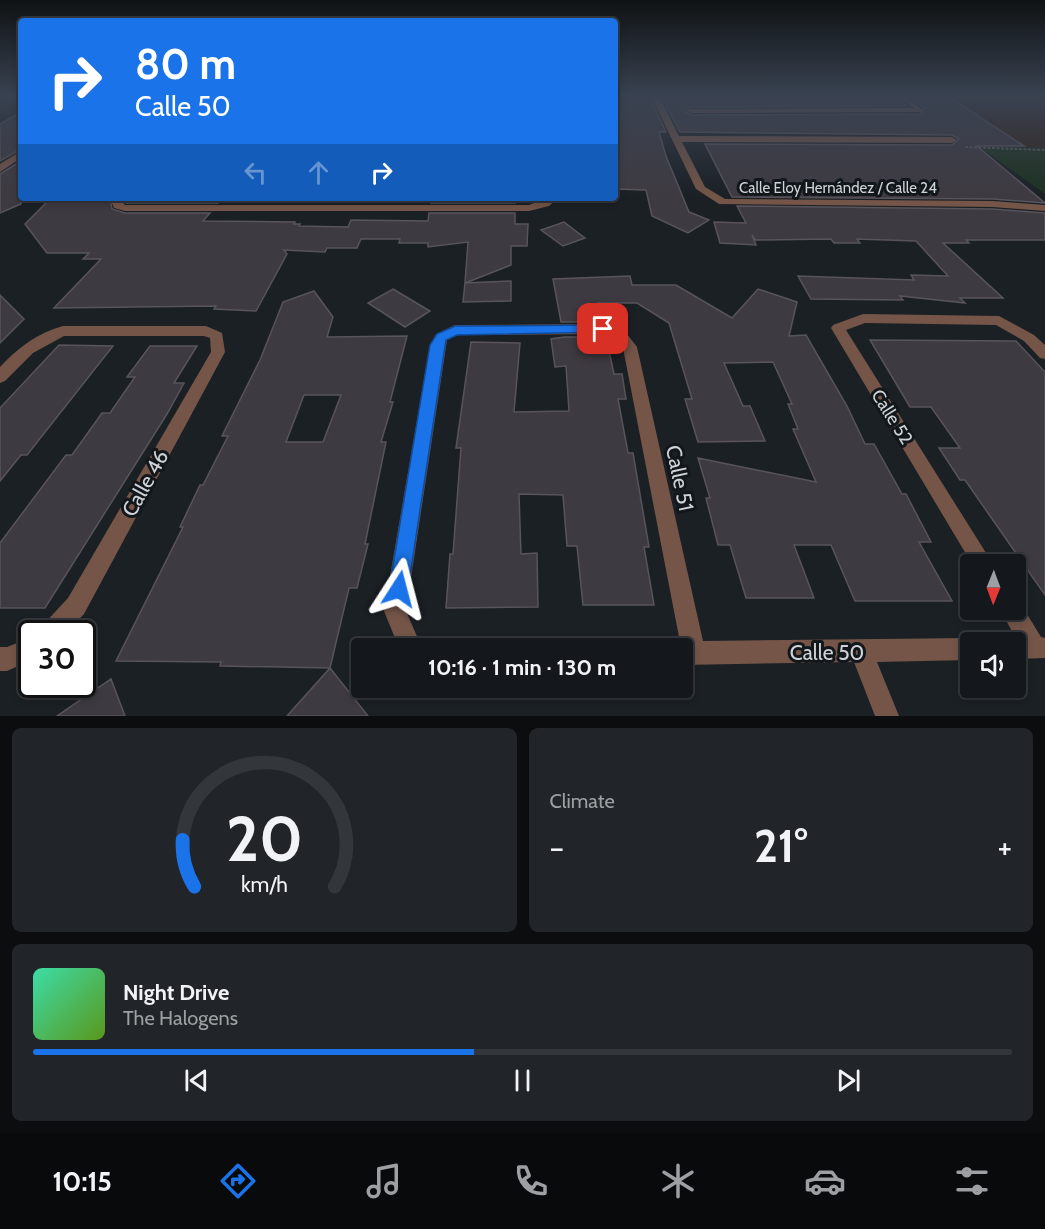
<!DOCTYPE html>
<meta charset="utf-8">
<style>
body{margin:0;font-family:Cabin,sans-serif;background:#212529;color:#f1f3f6;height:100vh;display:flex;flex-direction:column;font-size:22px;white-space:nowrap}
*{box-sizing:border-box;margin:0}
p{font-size:20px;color:#9da0a3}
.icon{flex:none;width:33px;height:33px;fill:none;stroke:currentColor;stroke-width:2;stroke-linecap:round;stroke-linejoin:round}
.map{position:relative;height:716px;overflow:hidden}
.panel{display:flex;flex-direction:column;gap:12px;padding:12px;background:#0b0d0f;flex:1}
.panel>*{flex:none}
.banner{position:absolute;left:18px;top:18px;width:600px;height:183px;border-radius:6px;box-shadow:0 3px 9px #0003,0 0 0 2px #33373b;background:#1a73e8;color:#fff;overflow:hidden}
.needle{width:39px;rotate:181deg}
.fabs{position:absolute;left:960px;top:554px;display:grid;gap:12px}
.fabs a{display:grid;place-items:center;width:66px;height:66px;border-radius:6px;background:#14181c;box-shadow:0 3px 9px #0003,0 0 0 2px #33373b;font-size:30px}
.speed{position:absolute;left:18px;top:620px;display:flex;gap:12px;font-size:30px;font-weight:700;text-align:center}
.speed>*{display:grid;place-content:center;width:78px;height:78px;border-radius:50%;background:#14181c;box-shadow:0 3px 9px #0003,0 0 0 2px #33373b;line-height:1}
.speed .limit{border:3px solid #111;border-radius:9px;background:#fff;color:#111}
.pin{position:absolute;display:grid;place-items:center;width:51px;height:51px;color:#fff;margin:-26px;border-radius:12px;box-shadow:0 3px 9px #0006}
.me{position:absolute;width:66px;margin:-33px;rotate:9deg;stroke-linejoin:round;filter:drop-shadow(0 0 4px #0008)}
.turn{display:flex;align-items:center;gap:21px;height:126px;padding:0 18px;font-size:27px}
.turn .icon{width:78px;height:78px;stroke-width:2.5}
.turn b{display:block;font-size:42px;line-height:51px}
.lanes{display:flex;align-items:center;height:57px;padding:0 18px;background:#0003;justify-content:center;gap:30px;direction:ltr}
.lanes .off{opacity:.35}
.big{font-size:45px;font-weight:700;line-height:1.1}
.panel .tile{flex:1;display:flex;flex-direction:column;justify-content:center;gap:9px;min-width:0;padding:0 21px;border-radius:9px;background:#212529}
.panel .dial{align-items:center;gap:0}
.dial svg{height:156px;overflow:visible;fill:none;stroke:#33373b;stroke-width:7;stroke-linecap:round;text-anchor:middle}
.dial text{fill:#f1f3f6;stroke:none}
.song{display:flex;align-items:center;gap:18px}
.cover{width:72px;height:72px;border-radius:9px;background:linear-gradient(135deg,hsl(160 70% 55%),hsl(90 70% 35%))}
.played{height:6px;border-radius:3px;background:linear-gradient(90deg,#1a73e8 45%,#33373b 45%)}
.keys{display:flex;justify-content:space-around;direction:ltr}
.heat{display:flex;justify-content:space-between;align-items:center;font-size:33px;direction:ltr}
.panel .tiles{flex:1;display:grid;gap:12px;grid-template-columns:1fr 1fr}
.tile:last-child{grid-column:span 2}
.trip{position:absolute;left:351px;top:638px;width:342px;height:60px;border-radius:6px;background:#14181c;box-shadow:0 3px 9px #0003,0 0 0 2px #33373b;font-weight:700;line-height:60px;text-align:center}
.dock{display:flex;height:96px;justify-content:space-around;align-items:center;background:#080a0b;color:#9da0a3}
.dock .icon{width:42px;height:42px}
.dock .active{color:#1a73e8}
.dock b{font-size:27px;color:#f1f3f6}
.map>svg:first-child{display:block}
</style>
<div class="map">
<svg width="1045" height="716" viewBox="0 0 1045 716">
<rect width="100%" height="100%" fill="#1b2025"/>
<path fill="#33221a" d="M910,96h135v51l-64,1z"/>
<path fill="#1e3221" d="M1045,147v47l-64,-46z"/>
<path fill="#3e3a41" stroke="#58545b" stroke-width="1.5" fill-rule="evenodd" d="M618,96h31l17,36h-7l7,24 23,56 20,8 -21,13 -36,-17 -6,-26 -31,-1v-88h5z
M661,96h235l11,10 -216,1 -5,5 5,3 229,-1 4,-6 -16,-12h40l76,50h-47l68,57 -52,-4 -261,-2 -27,-53 247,1 7,-6 -7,-4 -272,-3z
M21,112v37l-21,12v-37z
M21,161v43l-21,9v-39z
M51,198h59l2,11 13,4h85l-7,8 92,1 -1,2h6l-1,2 49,1 3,-7 77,1 1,-8h86v11h13l-1,22h-16v19l-46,18 3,-41 -40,5v-4h-29l1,-4h-39l-4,9h-30l-2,4 -41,-2 3,4 -31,57 -42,-2 2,-3 -162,2 47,-49h-18l6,-6h-42l-22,-29z
M126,198h96l-4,5h-92z
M432,198h83v5h-84z
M737,206l256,3 52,4v27h-79l3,3h-26l60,55h-43l5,5 -65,-7 3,4 -92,-1 -13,-23 116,4 -3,-5 37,1 -32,-35 -59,-2 3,4h-26l-3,-4 -76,1 -3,-5 4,10 -36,-2 -6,-21 32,1z
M564,222l21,16 -22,8 -22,-16z
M630,276l2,9h44l56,33 26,-29 39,13 -8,34 17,-1 41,71 18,38h9l28,50h4l25,48h-12l33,59h-97l-24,-56h-37l20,53h-68l-16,-53h-12l-12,-47h4l-12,-40 118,24 -23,-53h5l-10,-25h4l-19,-42 -49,1 19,43h7l15,35 -67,1 -13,-43h7l-23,-76 -32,-20h-39l4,19h-41l-8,-43z
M511,281v20l-48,1 2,-19z
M393,289l37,22 -25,16 -37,-24z
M314,291l19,26 -6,20 80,-1 -17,66h3l-12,40h5l-21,102h3l-11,44h-8l-19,80 -110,-2 1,-4 -105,-1 67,-134h-3l20,-42h3l25,-49h-6l38,-76 23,-58zM304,395h37l-18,47h-37z
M0,295l24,24 -24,24z
M564,337h42l8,37h8l4,25h-8l10,54h5l16,94h-5l10,58h-71l-6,-59h-10l-4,-51 -44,-1 2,60 16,-1 1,54 -92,1 4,-54h3l8,-106h-5l15,-106 49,1 -6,69 55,-1 -3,-45 -11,1 -4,-28z
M870,340l146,1 29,31v223l-80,-115h-5l-21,-32h21l-29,-41h-21z
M59,345l54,1 -86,109h-6l-21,26v-73z
M150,346h47l-23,37h10l-17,31 -122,194h-45v-65l66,-88h6l30,-42h8l25,-36h-8z
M330,668l38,48h-81z
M111,679l14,37h-68z"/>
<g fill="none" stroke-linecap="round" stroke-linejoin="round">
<path stroke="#55595e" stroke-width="2" stroke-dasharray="3 1.5" stroke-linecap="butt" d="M965,147l80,3"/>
<path fill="#745548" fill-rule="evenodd" d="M898,96h6l19,14 -3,2 -229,1 -3,-2 3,-2 223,-1z"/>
<path fill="#745548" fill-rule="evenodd" d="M651,96h8l20,40 273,1 5,3 -5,3 -270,-1 23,45 20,12 268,2 52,4v6l-52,-4 -274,-3 -23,-15z
M21,151v7l-21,14v-8z
M113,198h11l-2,3 3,4h404l17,-7h12l-9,8 -20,5h-404l-11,-3 -3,-7z
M863,314l136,2 35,19 11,10v14l-5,-1 -16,-17 -28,-16 -131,-2 -19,7 147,234h-21l-141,-236 2,-3z
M603,324l21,6 13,17 66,294 267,-3 9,4h-9v18l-93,2 22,54h-24l-21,-54 -172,3v-17h-9l7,-6 -57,-294 -9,-12 -11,-2 -146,1 -10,5 -41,271 16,37h-23l-15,-37 46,-266 6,-11 19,-9z
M63,326h143l16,7 3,19 -141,262 -18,19h-26l3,-8 25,-27 143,-246 -1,-14 -6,-2h-140l-31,17 -28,28 -5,2v-16c18,-19 37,-34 63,-41z
M1016,600l3,1 22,36 4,1v20l-29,1v-17h-9l8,-5 -15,-28h16z
M32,637v23l-25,11h-7v-24h7z"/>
</g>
<linearGradient id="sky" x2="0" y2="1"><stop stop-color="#0f1214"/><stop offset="0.49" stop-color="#394251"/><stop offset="1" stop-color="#394251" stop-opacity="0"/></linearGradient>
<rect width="1045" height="196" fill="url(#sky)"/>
<path fill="#1a73e8" stroke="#114b97" stroke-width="1.5" d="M603,325l4,1v6l-150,3 -11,5 -38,249 -3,7 -6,3 -7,-3 -3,-7 41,-244 7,-11 18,-8z"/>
<g text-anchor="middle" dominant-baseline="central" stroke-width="6" stroke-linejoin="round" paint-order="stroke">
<g font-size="15" fill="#cfd3d7" stroke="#12171c">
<text x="838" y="188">Calle Eloy Hernández / Calle 24</text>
</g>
<g font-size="18" fill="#cfd3d7" stroke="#12171c">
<text transform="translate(892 417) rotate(58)">Calle 52</text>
</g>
<g font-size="21" fill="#cfd3d7" stroke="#12171c">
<text transform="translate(680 478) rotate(78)">Calle 51</text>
<text transform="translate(145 483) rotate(-61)">Calle 46</text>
<text x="827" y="652">Calle 50</text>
</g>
</g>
</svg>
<div class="fabs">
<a><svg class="needle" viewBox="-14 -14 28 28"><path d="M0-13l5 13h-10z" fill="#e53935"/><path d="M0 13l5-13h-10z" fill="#9da0a3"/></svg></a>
<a><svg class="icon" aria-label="sound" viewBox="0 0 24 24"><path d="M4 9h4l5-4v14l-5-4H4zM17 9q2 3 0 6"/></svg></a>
</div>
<div class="speed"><div class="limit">30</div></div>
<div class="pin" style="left:603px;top:329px;background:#d93025"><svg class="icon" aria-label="arrive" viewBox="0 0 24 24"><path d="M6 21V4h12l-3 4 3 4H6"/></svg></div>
<svg class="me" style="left:399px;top:589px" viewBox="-20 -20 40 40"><path d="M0-17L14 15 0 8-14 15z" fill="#1a73e8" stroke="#fff" stroke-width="4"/></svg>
<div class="trip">10:16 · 1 min · 130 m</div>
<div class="banner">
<div class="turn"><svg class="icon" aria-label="right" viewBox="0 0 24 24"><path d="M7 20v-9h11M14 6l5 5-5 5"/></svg><div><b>80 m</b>Calle 50</div></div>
<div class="lanes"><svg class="icon off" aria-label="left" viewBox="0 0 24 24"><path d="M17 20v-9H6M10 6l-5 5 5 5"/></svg><svg class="icon off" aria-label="ahead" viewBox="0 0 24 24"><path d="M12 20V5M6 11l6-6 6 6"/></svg><svg class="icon" aria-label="right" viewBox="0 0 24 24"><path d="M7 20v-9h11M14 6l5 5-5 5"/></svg></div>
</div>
</div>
<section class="panel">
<div class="tiles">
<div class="tile dial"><svg viewBox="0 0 100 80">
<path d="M14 69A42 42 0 1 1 86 69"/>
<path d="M14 69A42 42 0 0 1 8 45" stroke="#1a73e8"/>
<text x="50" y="56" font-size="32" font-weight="700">20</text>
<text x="50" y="72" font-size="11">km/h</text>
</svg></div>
<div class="tile"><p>Climate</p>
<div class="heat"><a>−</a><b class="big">21°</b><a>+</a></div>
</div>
<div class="tile">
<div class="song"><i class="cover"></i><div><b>Night Drive</b><p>The Halogens</p></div></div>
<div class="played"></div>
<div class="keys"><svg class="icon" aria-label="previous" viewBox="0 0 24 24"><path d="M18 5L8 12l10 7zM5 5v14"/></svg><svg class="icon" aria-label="pause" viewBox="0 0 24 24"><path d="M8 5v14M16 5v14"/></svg><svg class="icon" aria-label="next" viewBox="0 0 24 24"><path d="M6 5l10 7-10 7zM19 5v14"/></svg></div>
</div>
</div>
</section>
<nav class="dock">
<b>10:15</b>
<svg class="icon active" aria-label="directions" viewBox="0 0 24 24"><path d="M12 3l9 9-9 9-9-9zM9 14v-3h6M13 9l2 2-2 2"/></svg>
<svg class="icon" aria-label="music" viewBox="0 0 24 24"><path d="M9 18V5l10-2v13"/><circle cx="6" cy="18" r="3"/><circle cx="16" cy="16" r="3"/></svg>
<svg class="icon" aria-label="phone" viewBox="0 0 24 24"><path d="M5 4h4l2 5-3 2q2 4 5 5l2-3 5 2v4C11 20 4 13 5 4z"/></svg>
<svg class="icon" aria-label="climate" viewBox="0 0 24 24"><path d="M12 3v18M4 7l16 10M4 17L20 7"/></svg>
<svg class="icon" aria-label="car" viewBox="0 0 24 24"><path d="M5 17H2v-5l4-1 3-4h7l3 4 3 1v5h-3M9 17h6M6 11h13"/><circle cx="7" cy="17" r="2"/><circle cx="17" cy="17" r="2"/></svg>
<svg class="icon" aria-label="filters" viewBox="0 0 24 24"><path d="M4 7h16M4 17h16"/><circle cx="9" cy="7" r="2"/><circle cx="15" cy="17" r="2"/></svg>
</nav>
